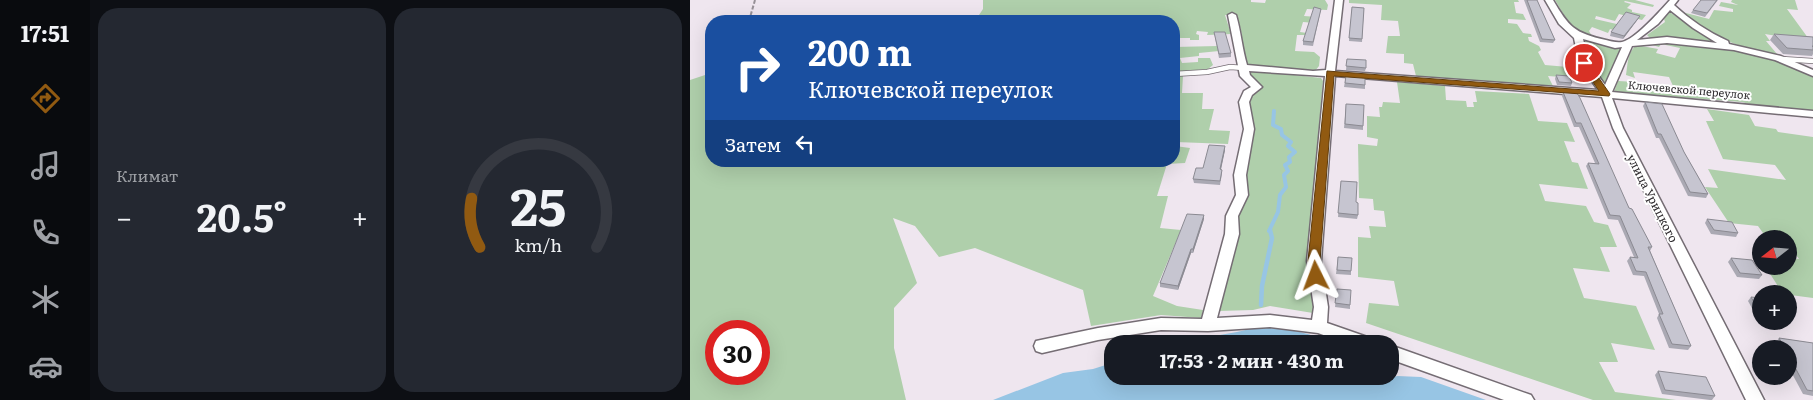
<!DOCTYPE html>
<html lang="ru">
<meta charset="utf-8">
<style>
body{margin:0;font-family:Literata,serif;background:#242831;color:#f1f3f6;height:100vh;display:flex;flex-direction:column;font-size:19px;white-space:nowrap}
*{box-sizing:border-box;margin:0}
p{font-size:16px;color:#9ea1a6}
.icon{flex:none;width:28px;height:28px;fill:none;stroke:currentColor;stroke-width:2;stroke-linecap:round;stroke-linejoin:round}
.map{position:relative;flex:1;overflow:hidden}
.sheet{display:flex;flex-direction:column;gap:8px;padding:8px;background:#0d0f14;width:600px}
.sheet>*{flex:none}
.top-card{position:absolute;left:15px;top:15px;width:475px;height:152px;border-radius:20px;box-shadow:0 5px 20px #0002;background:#1a4fa0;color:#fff;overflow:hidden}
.needle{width:32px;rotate:253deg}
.tools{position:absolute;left:1062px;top:230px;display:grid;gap:10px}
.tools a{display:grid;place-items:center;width:45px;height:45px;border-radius:50%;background:#171b24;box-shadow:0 5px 20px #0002;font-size:25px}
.speed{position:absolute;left:15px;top:320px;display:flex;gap:10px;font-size:25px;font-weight:700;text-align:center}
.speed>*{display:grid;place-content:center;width:65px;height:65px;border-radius:50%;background:#171b24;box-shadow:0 5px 20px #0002;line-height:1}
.speed .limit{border:8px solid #d22;background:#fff;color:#111}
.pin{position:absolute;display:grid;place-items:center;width:42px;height:42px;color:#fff;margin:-21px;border:2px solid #fff;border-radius:50%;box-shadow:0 1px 5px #0007}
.me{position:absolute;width:55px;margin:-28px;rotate:357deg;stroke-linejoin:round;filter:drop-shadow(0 0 4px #0008)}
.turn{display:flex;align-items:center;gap:18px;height:105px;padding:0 20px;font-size:22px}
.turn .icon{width:65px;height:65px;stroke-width:2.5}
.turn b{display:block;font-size:35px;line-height:42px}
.then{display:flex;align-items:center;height:48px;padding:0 20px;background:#0003;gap:10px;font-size:19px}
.big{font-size:38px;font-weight:700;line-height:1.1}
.sheet .tile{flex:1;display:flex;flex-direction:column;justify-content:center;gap:8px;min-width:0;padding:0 18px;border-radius:20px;background:#242831}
.sheet .dial{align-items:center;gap:0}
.dial svg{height:130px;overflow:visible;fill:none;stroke:#363941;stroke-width:7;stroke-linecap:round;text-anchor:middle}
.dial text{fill:#f1f3f6;stroke:none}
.heat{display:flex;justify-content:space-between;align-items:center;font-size:28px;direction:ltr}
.sheet .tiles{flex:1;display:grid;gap:8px;grid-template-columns:repeat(2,1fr)}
.trip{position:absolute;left:414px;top:335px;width:295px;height:50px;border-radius:20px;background:#171b24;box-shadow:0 5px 20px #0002;font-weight:700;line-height:50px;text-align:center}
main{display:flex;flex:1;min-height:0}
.tabs{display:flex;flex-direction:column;width:90px;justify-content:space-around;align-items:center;background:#090b0e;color:#9ea1a6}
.tabs .icon{width:35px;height:35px}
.tabs .on{color:#915a11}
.tabs b{font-size:22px;color:#f1f3f6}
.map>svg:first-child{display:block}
</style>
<main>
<nav class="tabs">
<b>17:51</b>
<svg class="icon on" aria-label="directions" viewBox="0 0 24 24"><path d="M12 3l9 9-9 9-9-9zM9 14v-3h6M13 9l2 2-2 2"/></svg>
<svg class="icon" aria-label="music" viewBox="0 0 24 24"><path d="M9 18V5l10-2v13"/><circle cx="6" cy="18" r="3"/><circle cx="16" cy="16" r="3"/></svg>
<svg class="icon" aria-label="phone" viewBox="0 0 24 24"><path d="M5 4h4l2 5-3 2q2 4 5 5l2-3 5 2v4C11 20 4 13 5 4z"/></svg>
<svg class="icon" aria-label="climate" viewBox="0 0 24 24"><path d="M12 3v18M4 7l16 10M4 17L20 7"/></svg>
<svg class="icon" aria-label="car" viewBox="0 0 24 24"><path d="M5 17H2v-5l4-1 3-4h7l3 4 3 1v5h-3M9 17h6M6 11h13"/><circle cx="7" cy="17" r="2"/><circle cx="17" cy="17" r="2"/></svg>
</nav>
<section class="sheet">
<div class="tiles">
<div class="tile"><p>Климат</p>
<div class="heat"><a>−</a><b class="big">20.5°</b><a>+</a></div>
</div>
<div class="tile dial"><svg viewBox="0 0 100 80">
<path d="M14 69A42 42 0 1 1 86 69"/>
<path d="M14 69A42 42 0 0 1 9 39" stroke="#915a11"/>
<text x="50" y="56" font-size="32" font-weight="700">25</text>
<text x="50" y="72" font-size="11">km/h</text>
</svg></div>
</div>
</section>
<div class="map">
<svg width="1123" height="400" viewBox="0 0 1123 400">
<rect width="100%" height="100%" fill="#efe6ef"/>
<path fill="#afcfab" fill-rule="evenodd" d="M293,0h268v2l14,1 1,-3h59l3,5 -1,5 -20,-1 -3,7 13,1 -2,6 -12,-1 -3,10 7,1 -1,2h-9l-2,16 19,1 6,5 -1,9 -4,5 -67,-5 -7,-19 1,-12 -5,-20h-12l6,19 -24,1 1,-3 -11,-1 -1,3 3,1v5h-9v-2h-16v-17h-199l8,-12z
M659,0h169l1,2h-5l2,11 7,1 3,6 -18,-1v4l9,1 6,9 8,1 1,3h-4l1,4 10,5 2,4 -3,2 7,13 23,2 7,11 -27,-2 5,10 -137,-10 -3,-12 -9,-1v-9l-18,-1 2,-17h12l-2,-15 -17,-1 1,-15 -33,-2z
M865,0h80l19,5 -1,2 -28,-6 -1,1 7,2 -4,4 5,2v2l14,3 -4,5 -23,-6 -4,7 -19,-5 -1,3 26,6 -7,5 -4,-1 -2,4 -16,-6 -3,4 3,5 22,5c-34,-2 -43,-13 -59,-41z
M1042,0h63l3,10 -11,-1 24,33 -46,-8 5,7h-4l11,13h-9c-36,-9 -57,-18 -86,-42l27,7 5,-9 19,2v-3l-14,-3 2,-4 17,3 -7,-3z
M978,11l34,23 22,11 -74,-7 -3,-3 18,-13 -1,-3z
M893,38l21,7h20l-20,41 -16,-27z
M974,42l74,9 39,9 36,15v36l-57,-5 -14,-4 -128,-10 4,-11 18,1 2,7 39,6 -8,-18 -36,-5 2,6 -9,-3c2,-12 1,-21 10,-30l22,4 -2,4 19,5 5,-10 -19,-4 -2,3 -13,-4z
M528,46l1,5 -20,2v3l-19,2 2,5 16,-1v-4h12l3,7 -5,4 -34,3v-25z
M559,70l72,8 2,3 -16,180 6,37v15l-43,-7 -17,4 -35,1 20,-75 1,-21 9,-20 -3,-21 3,-72 5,-8 9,-7 -13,-11z
M21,73v88h463v-85h9l-1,17h21l-1,16h12l-5,21 21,1 -2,13 -52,-2 -1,4 15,2 -5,15 -18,1 -10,32h11l-8,32 21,2 -28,66 24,10 26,4 -2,8 -40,-3 -70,11 -8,-36 -108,-42 -36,9 -24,-31 -22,-8 24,65 -23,25v40l12,52h-216v-320zM26,331h43v43h-43z
M707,82l48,4 1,14 20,1 1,6h7l-1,-5h4l-2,-11 54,3 9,27 29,2 8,19 -11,-1 8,21 6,1 10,26 -49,-5 6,17 41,5 8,16 14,3 9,22h-17l10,25 -37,-4 11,30 52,8 19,44 -44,-7 7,19h-19l16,30 61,8h-83l-227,-77 3,-20 30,3 -5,-25 -36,-4v-40l13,1 -2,-12 17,1 -2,-16 -10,-1 -1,-11 -14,-1 -1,-54 19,2 1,-7 -11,-2v-21l13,1 -1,-10h3l1,-5 17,1z
M1017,109l42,6 6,11 21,3 2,3 35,5v161l-30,-4 -18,-28h24v-8l10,1 -10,-13v-7l-26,-6 -5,-7 -29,-3 -24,-36 13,1 -10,-19 78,11 -11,-15 -52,-6 -17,-38h8z"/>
<path fill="#97c5e4" d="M567,327c25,2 51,3 73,17h-153c27,-8 53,-9 80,-17z
M422,363v13h223l18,8 29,-1 15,-7 24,1 65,23h-493l70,-27 30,-4z"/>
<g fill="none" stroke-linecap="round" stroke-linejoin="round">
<path stroke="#97c5e4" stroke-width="4" d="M579,231l9,-19 2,-17 6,-8 -2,-12 4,-4 -3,-6 5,-3 -1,-5 6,-5 -7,-6 3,-4 -9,-7 -1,-6 -8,-4 1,-14"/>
<path stroke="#97c5e4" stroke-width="4.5" d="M571,305l1,-19 10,-48 -2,-8"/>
<defs>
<path id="lane" d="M1092,59l31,2
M484,74l33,-2 23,-5 14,1"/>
<path id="street" d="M645,0h8l-8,71 263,19 -19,-27 -5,-25 -15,-14 -14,-24h8c16,27 21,33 53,40 5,1 13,4 19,1 13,-5 35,-30 45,-41h8l-4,5c16,15 34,27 54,36l1,3 52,12 32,14v6l-38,-16 -41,-10 -67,-7 -35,3 -20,46 201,19v6l-201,-19 11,30 141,272h-18l-133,-272 -11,-31 -267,-21 -14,185 7,46 -1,16 46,16 2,5h-27l-30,-11 -48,-6 -62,4 -47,-1 -63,10 -56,13 -6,-2 -2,-5 2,-5 62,-13 63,-10 41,1 23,-85 1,-18 10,-21 -2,-20 10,-46 -5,-27 5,-11 7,-4 -11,-11 -12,-61 4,-2 4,2c5,17 6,33 11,50l66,6 13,-1zM980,10l23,18 24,15 -50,-6 -30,3 21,-16zM893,39l32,9 7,-1 -17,38 -16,-22zM559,71l76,5 -18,185 7,46 -2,13 -42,-5 -53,3 22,-84 -1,-18 10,-21 -2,-20 8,-46 -5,-27 3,-7 10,-8 -12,-12z
M700,345l141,50 3,5h-30l-114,-41z"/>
</defs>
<use href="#lane" stroke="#756d74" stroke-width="6"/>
<use href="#street" stroke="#756d74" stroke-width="3"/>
<path stroke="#979197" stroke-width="2" stroke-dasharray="4 2" stroke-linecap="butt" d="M59,21l6,-21"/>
<use href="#lane" stroke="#fff" stroke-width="4.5"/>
<use href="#street" fill="#fff" fill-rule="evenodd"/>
</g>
<path fill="#aaa9b3" d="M834,0h13l18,40 -2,3 -13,-1z
M1011,0h17l-13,17 -14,-4 2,-3z
M662,7l12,1 -2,34 -13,-1z
M631,9l-8,37 -10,-1v-4z
M950,16l-2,3 -15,20 -13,-3 1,-4z
M524,32l17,21v4l-12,1z
M1084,34l39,3v17l-1,2 -29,-2 -13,-14z
M657,59l19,9 -1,3 -19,-1z
M656,75l19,10v4l-21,-2z
M866,75l16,8 -1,3 -14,-1 -2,-6z
M873,92l66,116 23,39 -2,4 41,95 -3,4 -19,-2 -12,-30 2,-4 -15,-38 -11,-1 -6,-14 3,-4h4l-16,-37 -10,-1 -22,-53 2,-3h7l-16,-36h-5l-12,-31z
M955,102l39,50 24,42 -2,4 -18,-2 -29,-58h-3l-13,-32z
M656,104l17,22v4l-19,-2z
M535,150l-4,20 1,4 -2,11 -26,-2 -1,-4 10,-11z
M651,181l15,21 2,13 -1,4 -19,-2z
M514,219l-11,34h-2l-13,37 -18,-3v-4z
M1017,219l31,14 -2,4 -25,-3 -6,-11z
M648,257l13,14v4l-15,-1z
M1041,258l31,17 -3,4 -22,-2 -9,-15z
M647,289l13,16v4l-15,-2z
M1061,297l10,1v19h-4l-9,-16z
M1089,338l34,5v53l-10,-2 -14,-26v-19h-10l-3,-6z
M968,371l57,25 -3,4h-2l-48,-6 -7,-19z"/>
<path fill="#8b8a92" d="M950,16l-2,3 -15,20 1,-3z
M535,146v4l-5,23v-4z
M514,215v4l-11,34v-4z
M501,249v4l-13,37v-4z"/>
<path fill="#c6c5d0" stroke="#8b8a92" d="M837,0h10l18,40 -13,-1z
M1011,0h16l-10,13 -14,-3z
M624,7l7,2 -8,33 -10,-1z
M662,7l12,1 -2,31 -13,-1z
M936,12l14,4 -16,20 -13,-4z
M524,32h11l6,21 -12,1z
M1084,34l39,3v9h-1l1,1v3l-26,-2z
M657,59l19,1v8l-20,-2z
M656,75l19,2v8l-20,-2z
M866,75l13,1 3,7 -13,-1z
M873,92l14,1 3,5 49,110 3,1 20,38h-4l43,99 -19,-2 -13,-30h4l-17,-42 -10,-1 -6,-14 8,1 -18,-42 -10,-1 -22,-52 11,1 -18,-41h-5z
M955,102l17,2 22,48 24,42 -18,-2 -29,-58h-3z
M656,104l18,1 -1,21 -18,-2z
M519,145l16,1 -5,23 2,1 -2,11 -27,-2 3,-11h7z
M651,181l16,1 -1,20 2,1v12l-20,-2z
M497,214l17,1 -11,34h-2l-13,37 -18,-3z
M1017,219l25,3 6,11 -24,-3z
M648,257l14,1 -1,13 -14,-1z
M1041,258l21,2 10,15 -22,-2z
M647,289l14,1 -1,15 -15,-2z
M1061,297l10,1v15h-1z
M1089,338l34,5v48l-6,-1 -18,-34v-7h-4z
M968,371l48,6 9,19 -50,-6z"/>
<path fill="#915a11" stroke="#5e3a0b" d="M891,61h6l23,33 -1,2 -275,-20 -14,185 3,15 -2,4h-9l-4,-19 19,-190 272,20 -19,-28z"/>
<g text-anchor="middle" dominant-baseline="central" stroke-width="4" stroke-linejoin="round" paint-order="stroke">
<g font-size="11" fill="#2e2b2e" stroke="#fff">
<text transform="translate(999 89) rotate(5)">Ключевской переулок</text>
</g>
<g font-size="12" fill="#2e2b2e" stroke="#fff">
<text transform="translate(963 198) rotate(63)">улица Урицкого</text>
</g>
</g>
</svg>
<div class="tools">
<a><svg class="needle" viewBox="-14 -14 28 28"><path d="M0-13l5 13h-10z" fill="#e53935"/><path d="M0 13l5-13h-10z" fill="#9ea1a6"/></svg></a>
<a>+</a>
<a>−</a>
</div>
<div class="speed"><div class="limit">30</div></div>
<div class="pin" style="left:894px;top:63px;background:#d93025"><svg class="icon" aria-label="arrive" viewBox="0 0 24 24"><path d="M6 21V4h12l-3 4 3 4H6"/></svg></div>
<svg class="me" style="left:626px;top:276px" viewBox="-20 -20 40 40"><path d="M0-17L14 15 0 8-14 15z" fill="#915a11" stroke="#fff" stroke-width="4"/></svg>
<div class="trip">17:53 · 2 мин · 430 m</div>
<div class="top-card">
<div class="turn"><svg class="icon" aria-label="right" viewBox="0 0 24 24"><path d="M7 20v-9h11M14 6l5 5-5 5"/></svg><div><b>200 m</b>Ключевской переулок</div></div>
<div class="then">Затем<svg class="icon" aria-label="left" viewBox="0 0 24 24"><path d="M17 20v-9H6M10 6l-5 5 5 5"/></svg></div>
</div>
</div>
</main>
